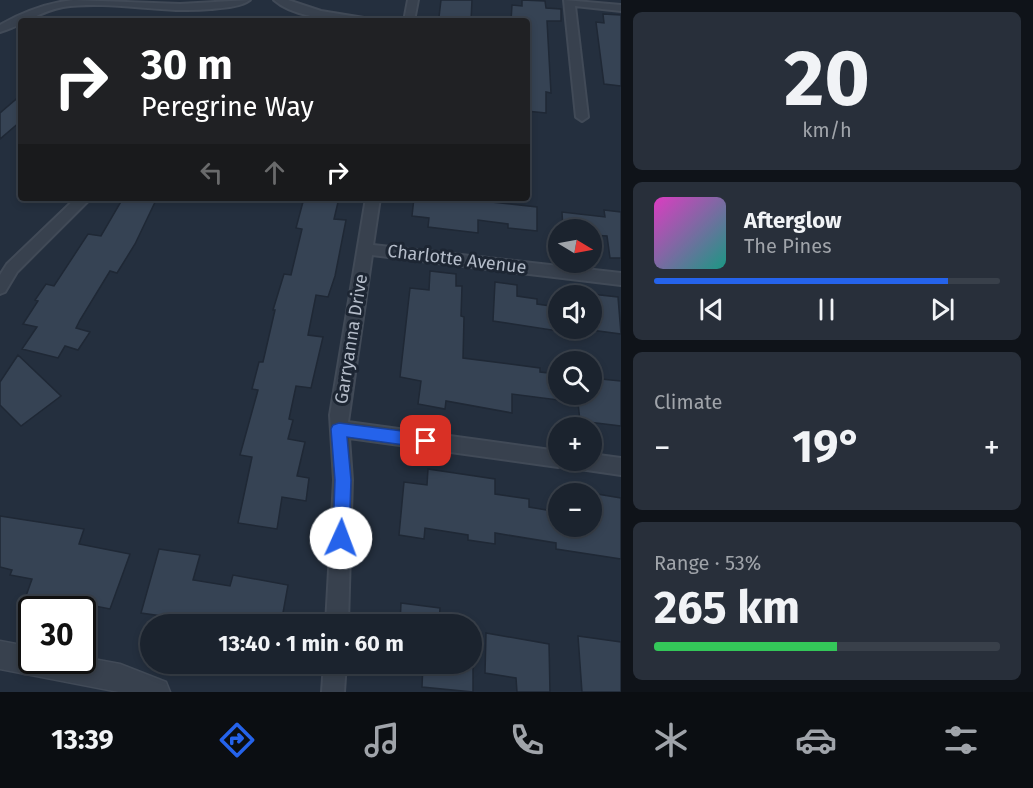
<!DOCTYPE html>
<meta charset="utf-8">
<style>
body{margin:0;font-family:"Fira Sans",sans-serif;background:#282f3a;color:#f1f3f6;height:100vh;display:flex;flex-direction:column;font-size:22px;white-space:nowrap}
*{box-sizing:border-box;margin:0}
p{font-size:20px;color:#a0a4aa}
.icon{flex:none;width:33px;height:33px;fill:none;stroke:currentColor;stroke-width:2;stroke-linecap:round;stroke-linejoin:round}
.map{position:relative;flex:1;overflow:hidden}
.panel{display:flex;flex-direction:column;gap:12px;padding:12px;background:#0f1319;width:412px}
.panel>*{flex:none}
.guide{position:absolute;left:18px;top:18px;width:512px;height:183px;border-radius:6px;box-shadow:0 3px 9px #0003,0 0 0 2px #39404a;background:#202124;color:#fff;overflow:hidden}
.needle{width:39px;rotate:100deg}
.fabs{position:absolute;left:548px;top:219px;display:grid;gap:12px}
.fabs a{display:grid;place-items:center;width:54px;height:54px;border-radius:50%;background:#1b232e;box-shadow:0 3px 9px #0003,0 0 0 2px #39404a;font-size:30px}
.speed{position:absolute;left:18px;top:596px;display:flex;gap:12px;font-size:30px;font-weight:700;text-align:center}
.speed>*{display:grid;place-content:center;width:78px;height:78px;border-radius:50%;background:#1b232e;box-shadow:0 3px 9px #0003,0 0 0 2px #39404a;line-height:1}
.speed .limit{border:3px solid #111;border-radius:9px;background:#fff;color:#111}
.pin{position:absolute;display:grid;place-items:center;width:51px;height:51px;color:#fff;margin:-26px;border-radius:12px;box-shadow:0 3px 9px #0006}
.me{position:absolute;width:66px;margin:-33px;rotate:2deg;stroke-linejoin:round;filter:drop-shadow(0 0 4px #0008)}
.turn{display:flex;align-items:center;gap:21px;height:126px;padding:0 24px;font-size:27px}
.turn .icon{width:78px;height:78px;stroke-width:2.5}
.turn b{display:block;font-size:42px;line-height:51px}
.lanes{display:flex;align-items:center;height:57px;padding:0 24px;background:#0003;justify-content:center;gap:30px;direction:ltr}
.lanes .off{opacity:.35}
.big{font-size:45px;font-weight:700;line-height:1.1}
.panel .widget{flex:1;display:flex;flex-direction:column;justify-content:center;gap:9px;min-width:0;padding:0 21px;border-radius:9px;background:#282f3a}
.panel .dial{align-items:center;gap:0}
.dial b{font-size:78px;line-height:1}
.song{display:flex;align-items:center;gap:18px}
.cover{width:72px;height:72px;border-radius:9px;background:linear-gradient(135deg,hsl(310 70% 55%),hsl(170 70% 35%))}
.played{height:6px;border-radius:3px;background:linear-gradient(90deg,#2563eb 85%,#39404a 85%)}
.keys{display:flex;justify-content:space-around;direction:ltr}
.heat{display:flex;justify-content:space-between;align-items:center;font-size:33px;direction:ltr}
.charge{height:9px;border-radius:4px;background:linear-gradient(90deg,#34c759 53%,#39404a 0)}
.trip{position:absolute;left:140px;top:614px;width:342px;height:60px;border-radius:30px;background:#1b232e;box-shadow:0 3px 9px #0003,0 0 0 2px #39404a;font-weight:700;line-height:60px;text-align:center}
.tabs{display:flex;height:96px;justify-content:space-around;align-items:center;background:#0b0e12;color:#a0a4aa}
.tabs .icon{width:42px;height:42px}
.tabs .active{color:#2563eb}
.tabs b{font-size:27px;color:#f1f3f6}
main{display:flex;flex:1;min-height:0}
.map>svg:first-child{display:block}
</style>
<main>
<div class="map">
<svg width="621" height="692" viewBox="0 0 621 692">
<rect width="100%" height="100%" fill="#242f3e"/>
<path fill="#364354" stroke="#1f2835" stroke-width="1.5" d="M441,0h31l-1,21h-22v-3l-10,-1z
M522,0l23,1 1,7 15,1v12h-14l4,72 -5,-1v21l-20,-2v-90h-15l1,-16 10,1z
M603,14l18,1v71l-17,-2 -8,-62 8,1z
M21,95v26l-21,18v-26z
M123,198h34l-22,46 -18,29 -7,-2 -30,49 -4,8 14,4 -12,18 -13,-4 -7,12 -36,-9 15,-22 -14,-3 15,-23 -3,-1 11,-16 8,2 34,-52 13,2z
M304,198h35l-5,21 12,1 -11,56 -7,21 -12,-2 -8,40 15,2 -12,51 -15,-2 -7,33 4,1 -5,19 17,3 -8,34 12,2 -3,23 -24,-4 -5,32 -39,-6 14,-66 -12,-2 18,-65 -6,-1 7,-27h4l12,-52h-2l11,-36 7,1 11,-46 -6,-1z
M414,198h40l83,9v24l-29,-3v-4l-30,-4v13l-50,-6 1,-9 -17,-2z
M604,210l17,2v46h-11l-3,-22 -16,-1v-5h-28l-1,-18 43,5z
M430,271l26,3v12h6l-1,30 3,1 -1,41 77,10v4l18,2v26l-46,-6v19l-66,-12 -1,8 -27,-5 3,-23 -21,-4 10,-89 19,2z
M495,282l22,3v11l20,3v5l21,3v24l-65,-10z
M591,294l27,3 3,37 -30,-4z
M18,355l43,41 -40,30 -21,-21v-23z
M591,378l30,3v45l-41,-5 -3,-27h14z
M428,469l67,10v15l34,5v8l29,5v14h33v-33l30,5v61l-65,-10v-6l-61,-10v11l-27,-4v-5l-43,-7 -1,11 -25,-4 5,-53 23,3z
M0,516l84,13 -5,15 51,10 -20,55 -51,-10 -1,3 -32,-6 6,-17 -22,-4 2,-5 -12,-3z
M159,549l41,6 -7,25 37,6 3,-11 55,10 -7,39h-113l2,-7 -29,-4z
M401,603l39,5 -1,16h-39z
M486,633l63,11 1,48h-33l-1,-14 -31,-5z
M578,636l43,6v50h-39z
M423,663h50v29l-51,-5z"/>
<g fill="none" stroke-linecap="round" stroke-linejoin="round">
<defs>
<path id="minor" d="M73,0l107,4 70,-4c-9,7 -28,8 -39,9 -49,5 -99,-9 -148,-2 -24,4 -41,19 -63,25v-7c23,-13 47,-22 73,-25z
M274,0h14l33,11 43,7 5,3c-27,0 -74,-2 -95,-21z
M408,0h10l-4,21h-10z
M564,0l57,5v6l-46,-5 13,111 -6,4 -6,-4z
M76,198h15l-74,74 -12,20 -5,2v-19l7,-11z
M366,198h14l-7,47 248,28v12l-249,-30 -24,167 210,29v9h33v-6l30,4v17l-48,-7 -8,-5 -7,4 -209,-29 3,42 -4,144h-22l8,-144 -4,-65z
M324,663h22l-2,29h-22z"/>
<path id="tertiary" d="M0,641l32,6v13h50v-3l38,7 46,18 4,10h-51l-119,-23z"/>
</defs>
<use href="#minor" stroke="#414a57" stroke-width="4"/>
<use href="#tertiary" stroke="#414a57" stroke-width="3"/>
<use href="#minor" fill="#38414e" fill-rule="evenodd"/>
<use href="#tertiary" fill="#38414e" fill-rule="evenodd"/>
</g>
<path fill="#2563eb" stroke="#184099" stroke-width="1.5" d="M339,423l87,11 6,2 2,5 -2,5 -6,2 -79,-11 4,43 -2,58 -2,6 -6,3 -6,-3 -2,-6 2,-58 -4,-51 2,-4z"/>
<g text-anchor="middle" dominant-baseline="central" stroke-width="6" stroke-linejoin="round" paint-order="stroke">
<g font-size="18" fill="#b4bcc9" stroke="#1d2633">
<text transform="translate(457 259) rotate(7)">Charlotte Avenue</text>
<text transform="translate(351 339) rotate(-81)">Garryanna Drive</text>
</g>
</g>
</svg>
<div class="fabs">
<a><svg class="needle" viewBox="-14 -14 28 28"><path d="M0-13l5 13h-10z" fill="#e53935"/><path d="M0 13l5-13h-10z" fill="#a0a4aa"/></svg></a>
<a><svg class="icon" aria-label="sound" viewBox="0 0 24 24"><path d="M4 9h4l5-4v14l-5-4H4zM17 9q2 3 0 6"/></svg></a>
<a><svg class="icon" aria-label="search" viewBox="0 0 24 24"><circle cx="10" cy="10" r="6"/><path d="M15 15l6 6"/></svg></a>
<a>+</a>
<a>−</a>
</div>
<div class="speed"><div class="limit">30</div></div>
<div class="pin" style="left:426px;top:441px;background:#d93025"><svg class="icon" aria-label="arrive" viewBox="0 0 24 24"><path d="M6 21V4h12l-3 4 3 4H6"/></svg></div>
<svg class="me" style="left:341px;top:538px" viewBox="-20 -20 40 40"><circle r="19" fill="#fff"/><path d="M0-13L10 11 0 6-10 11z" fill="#2563eb"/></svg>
<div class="trip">13:40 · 1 min · 60 m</div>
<div class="guide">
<div class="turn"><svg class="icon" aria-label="right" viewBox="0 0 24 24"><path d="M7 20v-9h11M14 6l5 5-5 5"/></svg><div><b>30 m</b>Peregrine Way</div></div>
<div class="lanes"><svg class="icon off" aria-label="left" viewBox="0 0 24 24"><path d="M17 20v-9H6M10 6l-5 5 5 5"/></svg><svg class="icon off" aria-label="ahead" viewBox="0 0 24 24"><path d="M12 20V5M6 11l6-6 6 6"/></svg><svg class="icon" aria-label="right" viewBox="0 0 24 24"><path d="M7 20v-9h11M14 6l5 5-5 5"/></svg></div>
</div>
</div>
<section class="panel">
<div class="widget dial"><b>20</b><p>km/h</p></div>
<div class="widget">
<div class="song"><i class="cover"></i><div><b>Afterglow</b><p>The Pines</p></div></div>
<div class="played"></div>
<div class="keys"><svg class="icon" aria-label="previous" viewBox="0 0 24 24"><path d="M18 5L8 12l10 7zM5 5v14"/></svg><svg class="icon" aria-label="pause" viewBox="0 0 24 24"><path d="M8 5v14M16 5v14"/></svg><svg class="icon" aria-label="next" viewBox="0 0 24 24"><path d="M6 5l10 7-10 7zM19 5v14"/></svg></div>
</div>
<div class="widget"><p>Climate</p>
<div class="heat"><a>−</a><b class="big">19°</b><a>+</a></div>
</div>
<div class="widget"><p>Range · 53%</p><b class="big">265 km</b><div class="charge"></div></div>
</section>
</main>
<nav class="tabs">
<b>13:39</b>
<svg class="icon active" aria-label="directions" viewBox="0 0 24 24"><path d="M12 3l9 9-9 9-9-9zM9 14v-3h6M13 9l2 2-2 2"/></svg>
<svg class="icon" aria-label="music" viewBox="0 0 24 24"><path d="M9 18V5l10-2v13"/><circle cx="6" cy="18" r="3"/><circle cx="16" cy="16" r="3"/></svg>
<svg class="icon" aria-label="phone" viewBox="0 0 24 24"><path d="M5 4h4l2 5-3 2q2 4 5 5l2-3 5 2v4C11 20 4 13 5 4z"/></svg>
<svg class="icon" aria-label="climate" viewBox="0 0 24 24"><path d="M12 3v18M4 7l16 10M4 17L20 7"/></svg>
<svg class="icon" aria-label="car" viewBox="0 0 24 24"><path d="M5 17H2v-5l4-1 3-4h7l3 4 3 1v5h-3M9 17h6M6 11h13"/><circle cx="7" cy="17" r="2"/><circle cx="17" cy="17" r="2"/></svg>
<svg class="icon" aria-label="filters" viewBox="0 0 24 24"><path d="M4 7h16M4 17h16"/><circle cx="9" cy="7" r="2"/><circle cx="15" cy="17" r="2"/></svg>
</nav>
